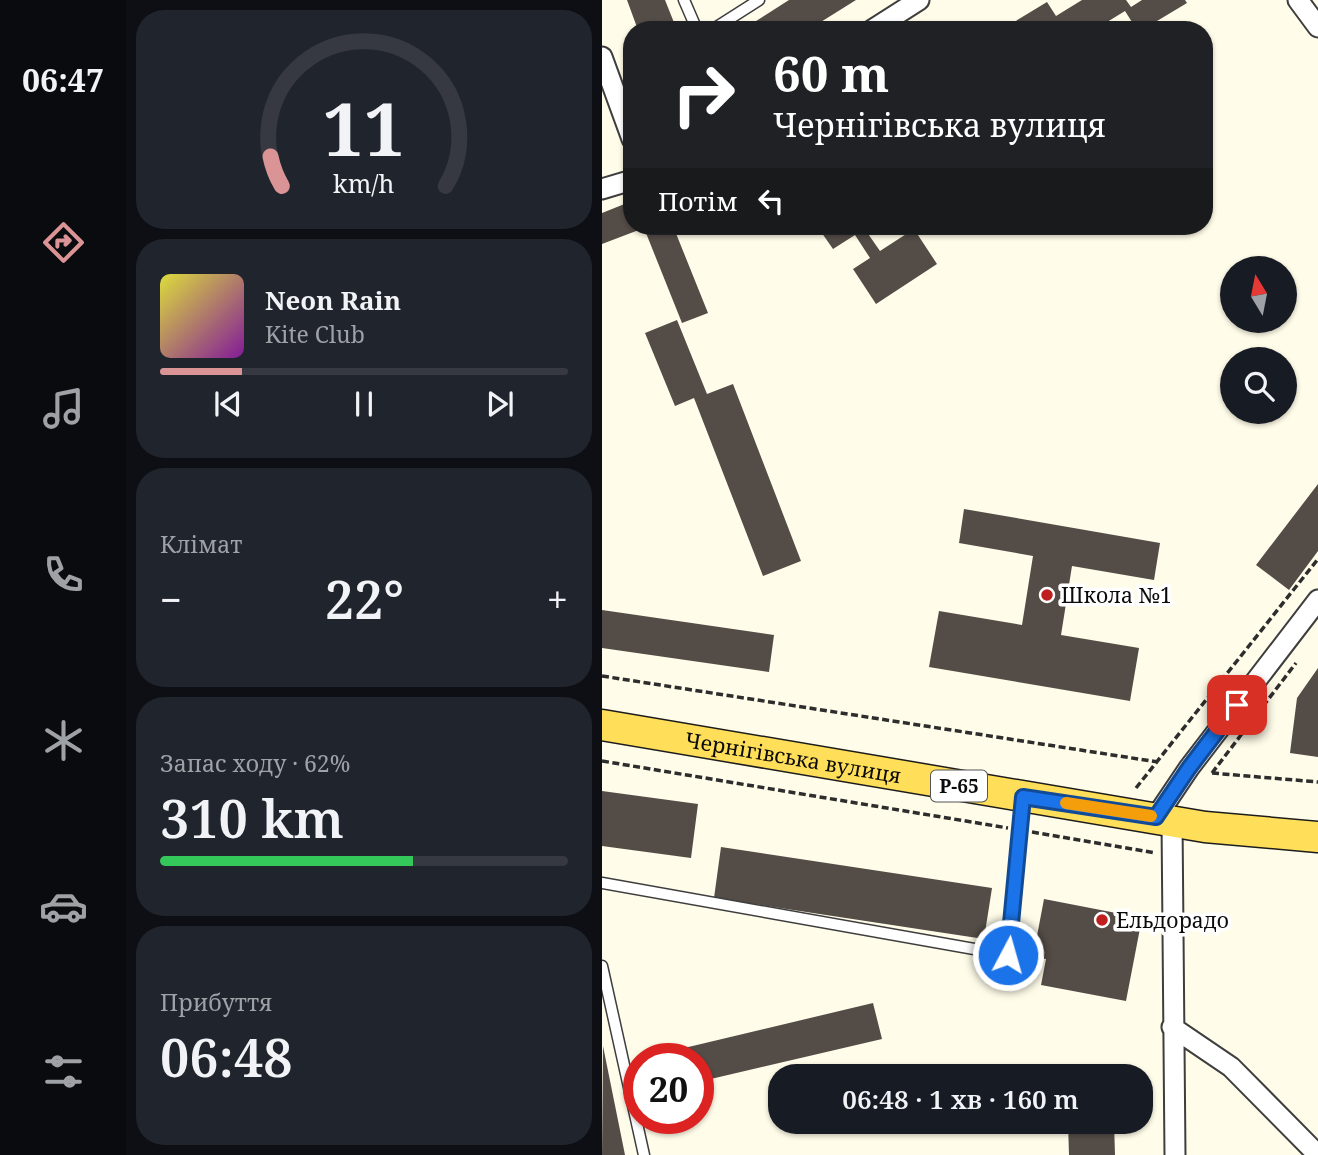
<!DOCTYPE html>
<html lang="uk">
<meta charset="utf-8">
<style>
body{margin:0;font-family:"Noto Serif",serif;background:#20242c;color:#f1f3f6;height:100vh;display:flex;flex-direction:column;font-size:26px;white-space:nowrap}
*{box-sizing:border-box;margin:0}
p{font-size:23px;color:#9ea1a6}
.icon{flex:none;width:38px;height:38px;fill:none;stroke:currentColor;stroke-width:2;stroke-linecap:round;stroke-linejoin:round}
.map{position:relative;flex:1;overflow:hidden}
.details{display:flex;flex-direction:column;gap:10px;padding:10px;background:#0d0f14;width:476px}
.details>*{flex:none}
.banner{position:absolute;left:21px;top:21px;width:590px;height:214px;border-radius:28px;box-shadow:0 2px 5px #0004;background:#202124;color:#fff;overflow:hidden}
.needle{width:46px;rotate:350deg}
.controls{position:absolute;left:618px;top:256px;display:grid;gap:14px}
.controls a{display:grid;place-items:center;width:77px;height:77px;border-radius:50%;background:#171b24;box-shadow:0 2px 5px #0004;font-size:35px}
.speed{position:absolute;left:21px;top:1043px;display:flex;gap:14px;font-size:35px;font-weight:700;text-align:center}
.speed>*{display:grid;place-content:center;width:91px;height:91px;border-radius:50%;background:#171b24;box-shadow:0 2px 5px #0004;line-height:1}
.speed .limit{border:10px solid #d22;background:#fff;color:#111}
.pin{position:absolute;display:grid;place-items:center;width:60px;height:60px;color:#fff;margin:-30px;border-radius:14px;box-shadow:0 4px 10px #0006}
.me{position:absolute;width:77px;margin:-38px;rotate:6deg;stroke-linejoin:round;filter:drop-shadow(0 0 5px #0008)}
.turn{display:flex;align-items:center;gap:24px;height:147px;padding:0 35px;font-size:32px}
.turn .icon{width:91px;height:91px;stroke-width:2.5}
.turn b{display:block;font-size:49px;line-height:60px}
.then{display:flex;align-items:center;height:66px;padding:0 35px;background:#0003;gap:14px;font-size:26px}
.big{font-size:52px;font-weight:600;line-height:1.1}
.details .tile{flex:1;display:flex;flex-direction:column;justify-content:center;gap:10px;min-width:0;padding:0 24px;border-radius:28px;background:#20242c}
.details .dial{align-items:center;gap:0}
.dial svg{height:182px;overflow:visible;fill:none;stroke:#363941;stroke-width:7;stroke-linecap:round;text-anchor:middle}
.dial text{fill:#f1f3f6;stroke:none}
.song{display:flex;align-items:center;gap:21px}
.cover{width:84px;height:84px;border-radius:10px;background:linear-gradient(135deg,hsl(60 70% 55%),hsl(290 70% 35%))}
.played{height:7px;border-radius:4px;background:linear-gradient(90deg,#da9495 20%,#363941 20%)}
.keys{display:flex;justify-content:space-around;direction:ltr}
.heat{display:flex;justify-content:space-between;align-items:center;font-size:38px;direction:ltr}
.charge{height:10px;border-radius:5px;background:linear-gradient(90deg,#34c759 62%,#363941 0)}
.trip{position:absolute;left:166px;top:1064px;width:385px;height:70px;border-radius:28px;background:#171b24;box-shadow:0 2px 5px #0004;font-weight:600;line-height:70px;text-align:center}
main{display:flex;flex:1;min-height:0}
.menu{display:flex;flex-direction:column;width:126px;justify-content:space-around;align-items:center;background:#090b0e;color:#9ea1a6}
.menu .icon{width:49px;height:49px}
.menu .active{color:#da9495}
.menu b{font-size:32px;color:#f1f3f6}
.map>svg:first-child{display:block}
</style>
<main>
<nav class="menu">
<b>06:47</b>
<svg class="icon active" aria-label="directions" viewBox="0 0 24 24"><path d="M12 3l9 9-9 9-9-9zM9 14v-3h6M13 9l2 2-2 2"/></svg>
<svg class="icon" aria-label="music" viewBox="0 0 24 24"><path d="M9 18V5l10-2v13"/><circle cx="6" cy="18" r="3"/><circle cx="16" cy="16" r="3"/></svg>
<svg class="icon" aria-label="phone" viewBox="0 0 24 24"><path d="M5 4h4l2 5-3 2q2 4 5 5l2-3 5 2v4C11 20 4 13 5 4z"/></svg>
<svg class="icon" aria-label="climate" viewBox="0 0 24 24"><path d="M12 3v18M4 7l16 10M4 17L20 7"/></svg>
<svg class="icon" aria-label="car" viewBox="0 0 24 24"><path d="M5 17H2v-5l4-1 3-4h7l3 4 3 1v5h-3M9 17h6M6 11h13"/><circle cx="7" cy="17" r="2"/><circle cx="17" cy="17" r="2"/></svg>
<svg class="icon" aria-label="filters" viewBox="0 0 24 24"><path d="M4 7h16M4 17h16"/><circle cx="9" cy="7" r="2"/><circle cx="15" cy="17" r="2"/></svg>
</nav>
<section class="details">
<div class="tile dial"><svg viewBox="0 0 100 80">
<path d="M14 69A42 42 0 1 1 86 69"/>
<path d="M14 69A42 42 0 0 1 9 56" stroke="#da9495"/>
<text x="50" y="56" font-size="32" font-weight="700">11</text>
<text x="50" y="72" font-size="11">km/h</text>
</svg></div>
<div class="tile">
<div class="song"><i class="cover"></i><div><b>Neon Rain</b><p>Kite Club</p></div></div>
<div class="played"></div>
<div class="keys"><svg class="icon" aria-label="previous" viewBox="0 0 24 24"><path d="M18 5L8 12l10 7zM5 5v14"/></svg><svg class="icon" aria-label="pause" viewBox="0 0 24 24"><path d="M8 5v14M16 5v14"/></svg><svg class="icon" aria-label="next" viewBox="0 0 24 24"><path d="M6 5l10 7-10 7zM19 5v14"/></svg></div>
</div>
<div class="tile"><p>Клімат</p>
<div class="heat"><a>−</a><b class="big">22°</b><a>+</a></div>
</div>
<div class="tile"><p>Запас ходу · 62%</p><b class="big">310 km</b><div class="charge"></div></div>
<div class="tile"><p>Прибуття</p><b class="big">06:48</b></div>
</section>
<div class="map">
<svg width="716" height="1155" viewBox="0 0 716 1155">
<rect width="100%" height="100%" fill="#fffce9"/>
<path fill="#544c47" d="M25,0h38l12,30h-39z
M187,0h67l-48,30h-66z
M480,0h44l5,7 11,-7h43l2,3 -45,27h-5l-12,-19 -31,19h-93l46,-28 9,14z
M30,201v25h41l35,87 -26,10 -38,-95 -42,16v-31z
M215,226h51l-4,2 16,23 34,-22 23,35 -61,40 -23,-35 17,-11 -15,-23 -22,14z
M75,320l30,74 26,-10 68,177 -38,15 -69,-178 -19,8 -30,-73z
M716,484v67l-29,39 -33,-25z
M362,509l196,34 -6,37 -82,-14 -11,69 78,13 -9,53 -201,-34 10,-56 83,14 11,-69 -74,-13z
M0,610l172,25 -5,37 -167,-24z
M716,668v89l-28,-4 7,-55z
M0,791l96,13 -7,54 -89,-12z
M119,847l271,41 -8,51 -270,-41z
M442,899l98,19 -16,83 -85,-16 5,-26 -13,-2z
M271,1003l9,36 -184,43v-23h-16l-2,-10z
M1,1046l22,109h-23z
M512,1065v11h-46v-10z
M466,1122h46l1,33h-46z"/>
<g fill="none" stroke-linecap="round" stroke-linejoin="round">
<defs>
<path id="lane" d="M82,0l13,30
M110,30l47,-30
M0,883l406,72 14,-154
M0,966l42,189"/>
<path id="street" d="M696,0l20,27
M270,30l47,-30
M0,57l30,82
M0,189l30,-9
M554,817l33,-49 129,-168
M570,820l3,335
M570,1027l59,40 87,88"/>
<g id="primary">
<path id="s1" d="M0,725l603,102 113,10"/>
</g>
</defs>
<use href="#lane" stroke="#3e3e3e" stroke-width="13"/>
<use href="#street" stroke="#3e3e3e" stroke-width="23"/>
<use href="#primary" stroke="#1c1c1c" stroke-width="33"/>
<path stroke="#2d2d2d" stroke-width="3.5" stroke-dasharray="7 3.5" stroke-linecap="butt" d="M0,676l556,86
M0,761l406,67
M610,773l84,-110
M610,773l106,9
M534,788l182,-229
M430,832l124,21"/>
<use href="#lane" stroke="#fff" stroke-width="10"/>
<use href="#street" stroke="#fff" stroke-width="19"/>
<use href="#primary" stroke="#ffdf59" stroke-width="30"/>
</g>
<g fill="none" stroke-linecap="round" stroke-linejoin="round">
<defs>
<path id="route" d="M406,955l15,-158 133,20 33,-49 48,-63"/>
</defs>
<use href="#route" stroke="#114b97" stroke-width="18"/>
<use href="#route" stroke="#1a73e8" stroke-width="12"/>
<path stroke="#f59e0b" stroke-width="12" d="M464,803l85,13"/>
</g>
<g fill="#bf1f1e" stroke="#fff" stroke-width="2.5">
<circle cx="445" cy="595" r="7"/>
<circle cx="500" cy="920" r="7"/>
</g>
<g text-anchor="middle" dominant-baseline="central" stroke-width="7" stroke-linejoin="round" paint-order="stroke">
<rect fill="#fff" stroke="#545454" stroke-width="2" x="329" y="770.5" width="56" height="31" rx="5"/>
<g font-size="19" font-weight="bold" fill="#0b0b0b">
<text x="357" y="786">Р-65</text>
</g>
<g font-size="21" fill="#0b0b0b" stroke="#fff" text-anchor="start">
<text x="459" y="595">Школа №1</text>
<text x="514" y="920">Ельдорадо</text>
</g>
<g font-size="21" fill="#0b0b0b" stroke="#fff">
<text stroke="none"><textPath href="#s1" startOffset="194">Чернігівська вулиця</textPath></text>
</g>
</g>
</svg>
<div class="controls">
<a><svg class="needle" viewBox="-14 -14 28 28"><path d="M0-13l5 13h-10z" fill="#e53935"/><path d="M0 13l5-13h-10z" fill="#9ea1a6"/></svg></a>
<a><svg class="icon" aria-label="search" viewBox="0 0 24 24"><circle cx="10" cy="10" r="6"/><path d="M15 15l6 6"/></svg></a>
</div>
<div class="speed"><div class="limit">20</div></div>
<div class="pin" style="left:635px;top:705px;background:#d93025"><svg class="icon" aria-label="arrive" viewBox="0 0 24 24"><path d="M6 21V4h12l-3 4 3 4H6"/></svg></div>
<svg class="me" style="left:406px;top:955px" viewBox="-20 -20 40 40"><circle r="17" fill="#1a73e8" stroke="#fff" stroke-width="3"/><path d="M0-11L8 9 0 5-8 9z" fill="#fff"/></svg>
<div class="trip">06:48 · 1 хв · 160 m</div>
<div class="banner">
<div class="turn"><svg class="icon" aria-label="right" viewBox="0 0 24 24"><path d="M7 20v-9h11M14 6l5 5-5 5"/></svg><div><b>60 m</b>Чернігівська вулиця</div></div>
<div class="then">Потім<svg class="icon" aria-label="left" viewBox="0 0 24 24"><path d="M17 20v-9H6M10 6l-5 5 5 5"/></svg></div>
</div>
</div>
</main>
